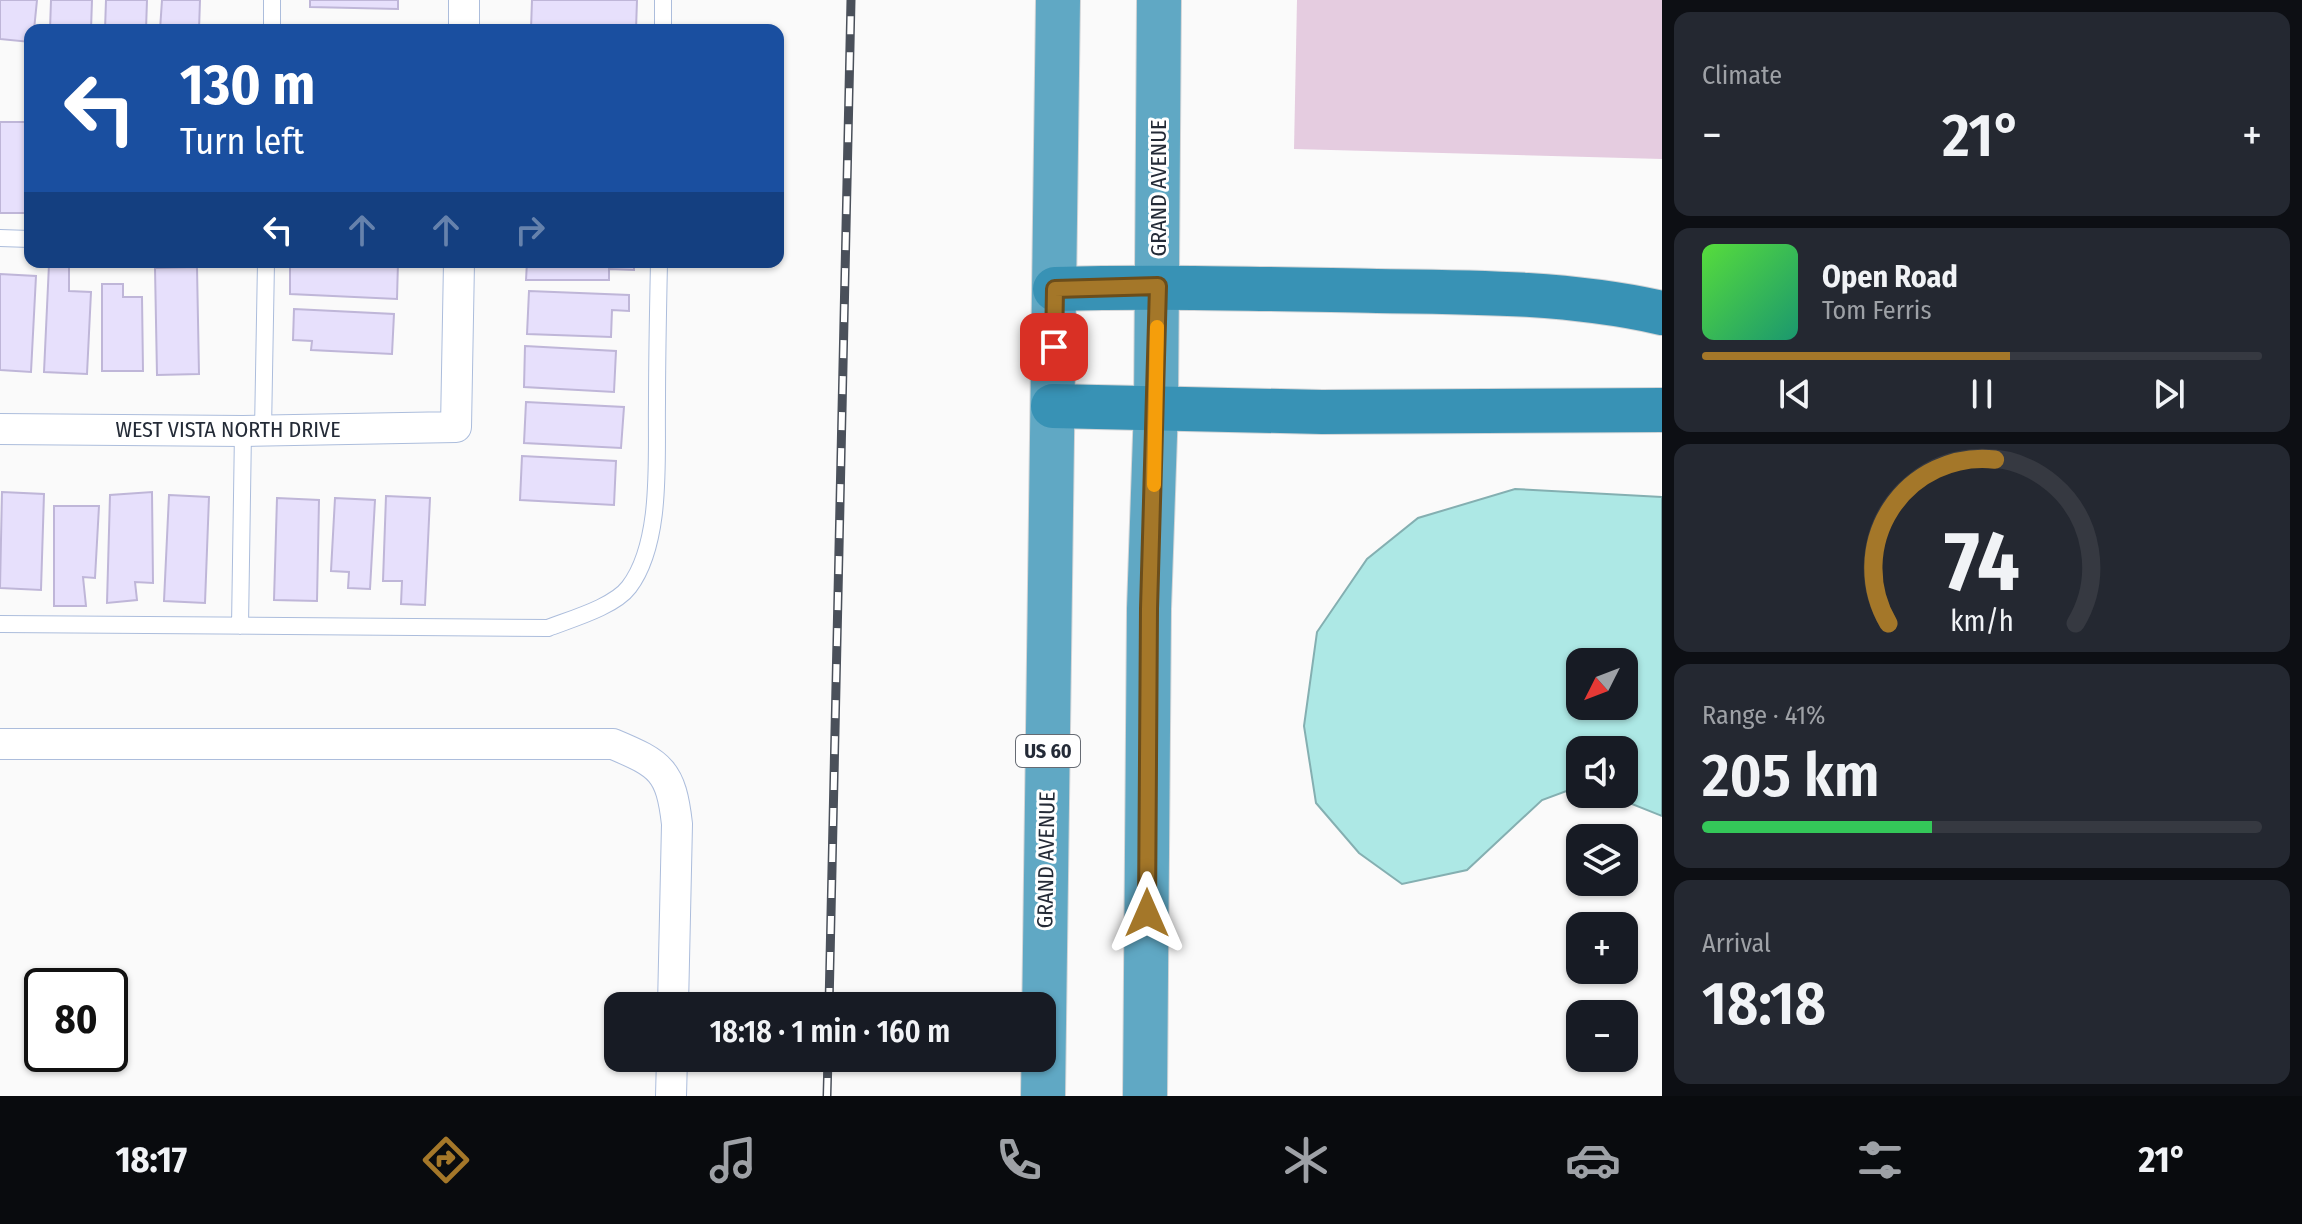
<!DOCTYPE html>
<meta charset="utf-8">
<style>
body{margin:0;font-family:"Fira Sans Condensed",sans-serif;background:#242831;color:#f1f3f6;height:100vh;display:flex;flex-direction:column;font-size:30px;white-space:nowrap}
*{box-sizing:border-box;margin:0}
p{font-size:26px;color:#9ea1a6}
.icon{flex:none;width:44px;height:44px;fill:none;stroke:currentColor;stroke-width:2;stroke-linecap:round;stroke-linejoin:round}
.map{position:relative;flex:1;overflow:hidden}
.side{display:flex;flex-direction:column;gap:12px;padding:12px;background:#0d0f14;width:640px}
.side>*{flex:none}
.top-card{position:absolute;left:24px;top:24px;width:760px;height:244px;border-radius:16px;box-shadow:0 2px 6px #0004;background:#1a4fa0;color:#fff;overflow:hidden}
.needle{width:52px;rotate:228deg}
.buttons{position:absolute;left:1566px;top:648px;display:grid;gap:16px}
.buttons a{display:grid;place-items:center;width:72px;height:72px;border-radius:16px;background:#171b24;box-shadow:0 2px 6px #0004;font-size:40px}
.speed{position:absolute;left:24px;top:968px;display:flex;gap:16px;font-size:40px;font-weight:700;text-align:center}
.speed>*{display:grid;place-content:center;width:104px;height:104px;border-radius:50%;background:#171b24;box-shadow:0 2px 6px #0004;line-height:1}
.speed .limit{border:4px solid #111;border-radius:12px;background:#fff;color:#111}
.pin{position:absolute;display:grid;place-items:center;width:68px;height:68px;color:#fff;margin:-34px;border-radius:16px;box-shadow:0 4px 12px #0006}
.me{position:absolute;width:88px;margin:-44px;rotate:0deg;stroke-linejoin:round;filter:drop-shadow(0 0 6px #0008)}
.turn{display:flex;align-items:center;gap:28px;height:168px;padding:0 24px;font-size:36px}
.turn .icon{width:104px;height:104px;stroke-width:2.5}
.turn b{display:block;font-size:56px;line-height:68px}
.lanes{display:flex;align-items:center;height:76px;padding:0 24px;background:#0003;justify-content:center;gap:40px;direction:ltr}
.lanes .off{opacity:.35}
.big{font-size:60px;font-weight:600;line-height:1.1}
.side .tile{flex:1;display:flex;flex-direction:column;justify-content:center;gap:12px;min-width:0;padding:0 28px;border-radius:16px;background:#242831}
.side .dial{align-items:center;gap:0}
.dial svg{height:208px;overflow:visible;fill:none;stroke:#363941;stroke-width:7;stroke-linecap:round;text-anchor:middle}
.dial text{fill:#f1f3f6;stroke:none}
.song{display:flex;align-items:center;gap:24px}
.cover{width:96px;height:96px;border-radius:12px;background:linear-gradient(135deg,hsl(110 70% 55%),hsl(160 70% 35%))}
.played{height:8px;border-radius:4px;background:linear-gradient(90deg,#a47729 55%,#363941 55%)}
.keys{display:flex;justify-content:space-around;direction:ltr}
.heat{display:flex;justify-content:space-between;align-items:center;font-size:44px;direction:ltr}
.charge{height:12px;border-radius:6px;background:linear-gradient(90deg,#34c759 41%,#363941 0)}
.trip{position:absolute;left:604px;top:992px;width:452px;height:80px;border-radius:16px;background:#171b24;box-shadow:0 2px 6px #0004;font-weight:600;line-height:80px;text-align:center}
.tab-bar{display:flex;height:128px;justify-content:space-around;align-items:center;background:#090b0e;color:#9ea1a6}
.tab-bar .icon{width:56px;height:56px}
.tab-bar .selected{color:#a47729}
.tab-bar b{font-size:36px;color:#f1f3f6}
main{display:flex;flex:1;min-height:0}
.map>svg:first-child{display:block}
</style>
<main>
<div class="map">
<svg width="1662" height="1096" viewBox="0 0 1662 1096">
<rect width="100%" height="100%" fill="#fafafa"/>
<path fill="#e5cce0" d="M1297,0h365v159l-368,-10z"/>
<path fill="#ade8e5" stroke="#84afb1" stroke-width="2" fill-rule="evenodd" d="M1515,489l147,8v319l-55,-22h17v-44h-44v36l-38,14 -75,70 -65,14 -43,-31 -43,-50 -12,-77 13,-94 50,-73 51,-41zM1580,662h44v44h-44z"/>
<path fill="#e7e0fc" stroke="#bfb6d8" stroke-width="2" d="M0,0h37l-3,30h-4v12l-30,-3z
M51,0h41l-1,30h-41z
M106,0h41l-1,30h-41z
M162,0h38l-1,30h-39z
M310,0h88v9l-88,-2z
M532,0h105l-1,30 -105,-1z
M0,122h30v91h-30z
M290,262h108l-1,37 -107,-5z
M527,262h107v8l-25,-1v11h-83z
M49,264l20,1v26l22,1 -4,82 -43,-2z
M197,267l2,107 -42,1 -2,-107z
M0,274l36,2 -5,96 -31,-2z
M102,284h21v13h19l1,74h-41z
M529,291l100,4v16l-17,-1 -1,27 -84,-3z
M294,309l100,5 -2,40 -81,-4 1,-9 -19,-1z
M525,346l91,5 -2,41 -90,-5z
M526,402l98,5 -3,41 -97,-5z
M522,456l94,5 -2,44 -94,-5z
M2,492l42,2 -3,96 -41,-2z
M152,492l1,91 -18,-1 2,18 -30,3 3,-108z
M169,495l40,2 -4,106 -41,-2z
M386,496l44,2 -5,107 -24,-1 1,-23h-19z
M277,498l42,2 -2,101 -43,-1z
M335,498l40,2 -5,89 -22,-1 1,-16 -18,-1z
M54,506h45l-4,72 -12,-1 3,29h-32z"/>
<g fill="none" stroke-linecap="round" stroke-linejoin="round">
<defs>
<path id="service" d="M272,30v-30
M663,30v-30
M0,238l30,1
M263,430l3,-168
M0,624l548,4c23,-9 66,-21 81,-41 34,-45 27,-130 28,-184 0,-47 1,-94 2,-141
M240,626l3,-195"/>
<path id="minor" d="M464,30v-30
M0,429l243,2 213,-4 3,-165
M0,744h613c48,20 58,27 64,80l-4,182
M671,1096l1,-38"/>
<path id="trunk" d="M1043,1096l15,-1096
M1145,1096l4,-487 7,-202 3,-407"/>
<path id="motorway" d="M1055,289c108,-3 215,0 322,2 95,1 193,1 285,22
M1053,406l269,6 340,-2"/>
</defs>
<use href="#service" stroke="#acbddc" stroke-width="18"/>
<use href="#minor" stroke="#acbddc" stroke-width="32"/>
<use href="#trunk" stroke="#d3d5d7" stroke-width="46"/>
<use href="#motorway" stroke="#d3d5d7" stroke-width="46"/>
<use href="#service" stroke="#fff" stroke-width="16"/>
<use href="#minor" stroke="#fff" stroke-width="30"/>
<use href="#trunk" stroke="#60a8c4" stroke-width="44"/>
<use href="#motorway" stroke="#3892b5" stroke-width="44"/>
<defs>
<path id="rail" d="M829,1006l22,-1006
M827,1096l1,-38"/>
</defs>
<use href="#rail" stroke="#4a505a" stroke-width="9"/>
<use href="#rail" stroke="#fff" stroke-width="6" stroke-dasharray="18" stroke-linecap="butt"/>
</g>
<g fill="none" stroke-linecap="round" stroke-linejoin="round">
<defs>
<path id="route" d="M1054,347l1,-58 103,-3 -9,323 -2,304"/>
</defs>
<use href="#route" stroke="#6b4d1b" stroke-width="20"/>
<use href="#route" stroke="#a47729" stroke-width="14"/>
<path stroke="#f59e0b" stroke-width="14" d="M1154,485l3,-158"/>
</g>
<g text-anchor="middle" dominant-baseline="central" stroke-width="6" stroke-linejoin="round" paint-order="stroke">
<rect fill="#fff" stroke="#666b73" stroke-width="2" x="1016" y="735" width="64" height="32" rx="6"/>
<g font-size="20" font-weight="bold" fill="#242b37">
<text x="1048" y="751">US 60</text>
</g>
<g font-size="22" fill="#242b37" stroke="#fff">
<text transform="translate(1158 188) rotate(-90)">GRAND AVENUE</text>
<text x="228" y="429">WEST VISTA NORTH DRIVE</text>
<text transform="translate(1046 860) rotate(-89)">GRAND AVENUE</text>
</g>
</g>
</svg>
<div class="buttons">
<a><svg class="needle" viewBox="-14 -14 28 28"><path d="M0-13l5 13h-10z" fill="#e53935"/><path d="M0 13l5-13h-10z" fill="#9ea1a6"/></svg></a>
<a><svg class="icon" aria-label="sound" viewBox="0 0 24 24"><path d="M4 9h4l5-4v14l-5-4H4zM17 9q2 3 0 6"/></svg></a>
<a><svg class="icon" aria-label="layers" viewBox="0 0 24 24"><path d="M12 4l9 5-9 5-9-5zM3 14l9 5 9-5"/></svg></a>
<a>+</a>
<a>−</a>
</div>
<div class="speed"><div class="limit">80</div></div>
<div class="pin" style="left:1054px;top:347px;background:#d93025"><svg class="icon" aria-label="arrive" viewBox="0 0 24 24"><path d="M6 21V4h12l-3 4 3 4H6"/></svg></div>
<svg class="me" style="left:1147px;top:913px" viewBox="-20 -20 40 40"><path d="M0-17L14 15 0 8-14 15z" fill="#a47729" stroke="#fff" stroke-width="4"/></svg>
<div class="trip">18:18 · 1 min · 160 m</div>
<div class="top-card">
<div class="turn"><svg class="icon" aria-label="left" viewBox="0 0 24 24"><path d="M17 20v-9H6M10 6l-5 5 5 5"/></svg><div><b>130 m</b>Turn left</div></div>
<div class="lanes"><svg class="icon" aria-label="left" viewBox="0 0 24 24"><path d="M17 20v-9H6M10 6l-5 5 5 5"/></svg><svg class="icon off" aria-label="ahead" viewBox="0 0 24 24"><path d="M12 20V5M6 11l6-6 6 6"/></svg><svg class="icon off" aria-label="ahead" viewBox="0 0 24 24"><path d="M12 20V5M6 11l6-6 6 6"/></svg><svg class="icon off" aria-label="right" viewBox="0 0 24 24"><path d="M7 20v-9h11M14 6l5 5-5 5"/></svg></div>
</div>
</div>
<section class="side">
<div class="tile"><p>Climate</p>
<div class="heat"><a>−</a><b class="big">21°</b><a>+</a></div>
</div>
<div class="tile">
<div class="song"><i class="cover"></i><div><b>Open Road</b><p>Tom Ferris</p></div></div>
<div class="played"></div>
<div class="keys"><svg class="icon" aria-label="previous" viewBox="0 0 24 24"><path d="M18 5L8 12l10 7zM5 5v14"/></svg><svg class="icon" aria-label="pause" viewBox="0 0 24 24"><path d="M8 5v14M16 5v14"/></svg><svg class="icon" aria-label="next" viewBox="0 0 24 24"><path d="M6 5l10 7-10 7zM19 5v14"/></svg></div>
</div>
<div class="tile dial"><svg viewBox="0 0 100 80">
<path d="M14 69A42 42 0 1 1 86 69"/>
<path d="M14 69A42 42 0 0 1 55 6" stroke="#a47729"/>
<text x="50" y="56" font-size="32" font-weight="700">74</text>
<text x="50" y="72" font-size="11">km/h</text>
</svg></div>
<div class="tile"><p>Range · 41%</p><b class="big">205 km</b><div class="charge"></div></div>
<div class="tile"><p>Arrival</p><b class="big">18:18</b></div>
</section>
</main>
<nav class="tab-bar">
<b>18:17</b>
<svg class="icon selected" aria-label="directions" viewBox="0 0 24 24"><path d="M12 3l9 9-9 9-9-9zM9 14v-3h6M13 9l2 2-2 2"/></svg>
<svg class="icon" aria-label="music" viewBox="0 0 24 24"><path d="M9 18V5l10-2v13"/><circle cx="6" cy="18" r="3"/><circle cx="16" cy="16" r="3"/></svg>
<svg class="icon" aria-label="phone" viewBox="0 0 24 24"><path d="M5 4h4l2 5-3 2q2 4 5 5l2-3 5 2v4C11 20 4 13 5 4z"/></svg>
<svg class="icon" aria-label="climate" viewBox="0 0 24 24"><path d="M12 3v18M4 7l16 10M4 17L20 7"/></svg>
<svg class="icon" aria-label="car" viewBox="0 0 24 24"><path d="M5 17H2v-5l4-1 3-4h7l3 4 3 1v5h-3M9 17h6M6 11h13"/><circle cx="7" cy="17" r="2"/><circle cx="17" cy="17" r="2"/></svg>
<svg class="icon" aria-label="filters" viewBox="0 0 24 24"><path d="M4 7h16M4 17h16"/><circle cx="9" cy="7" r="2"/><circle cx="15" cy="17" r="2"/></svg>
<b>21°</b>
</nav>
